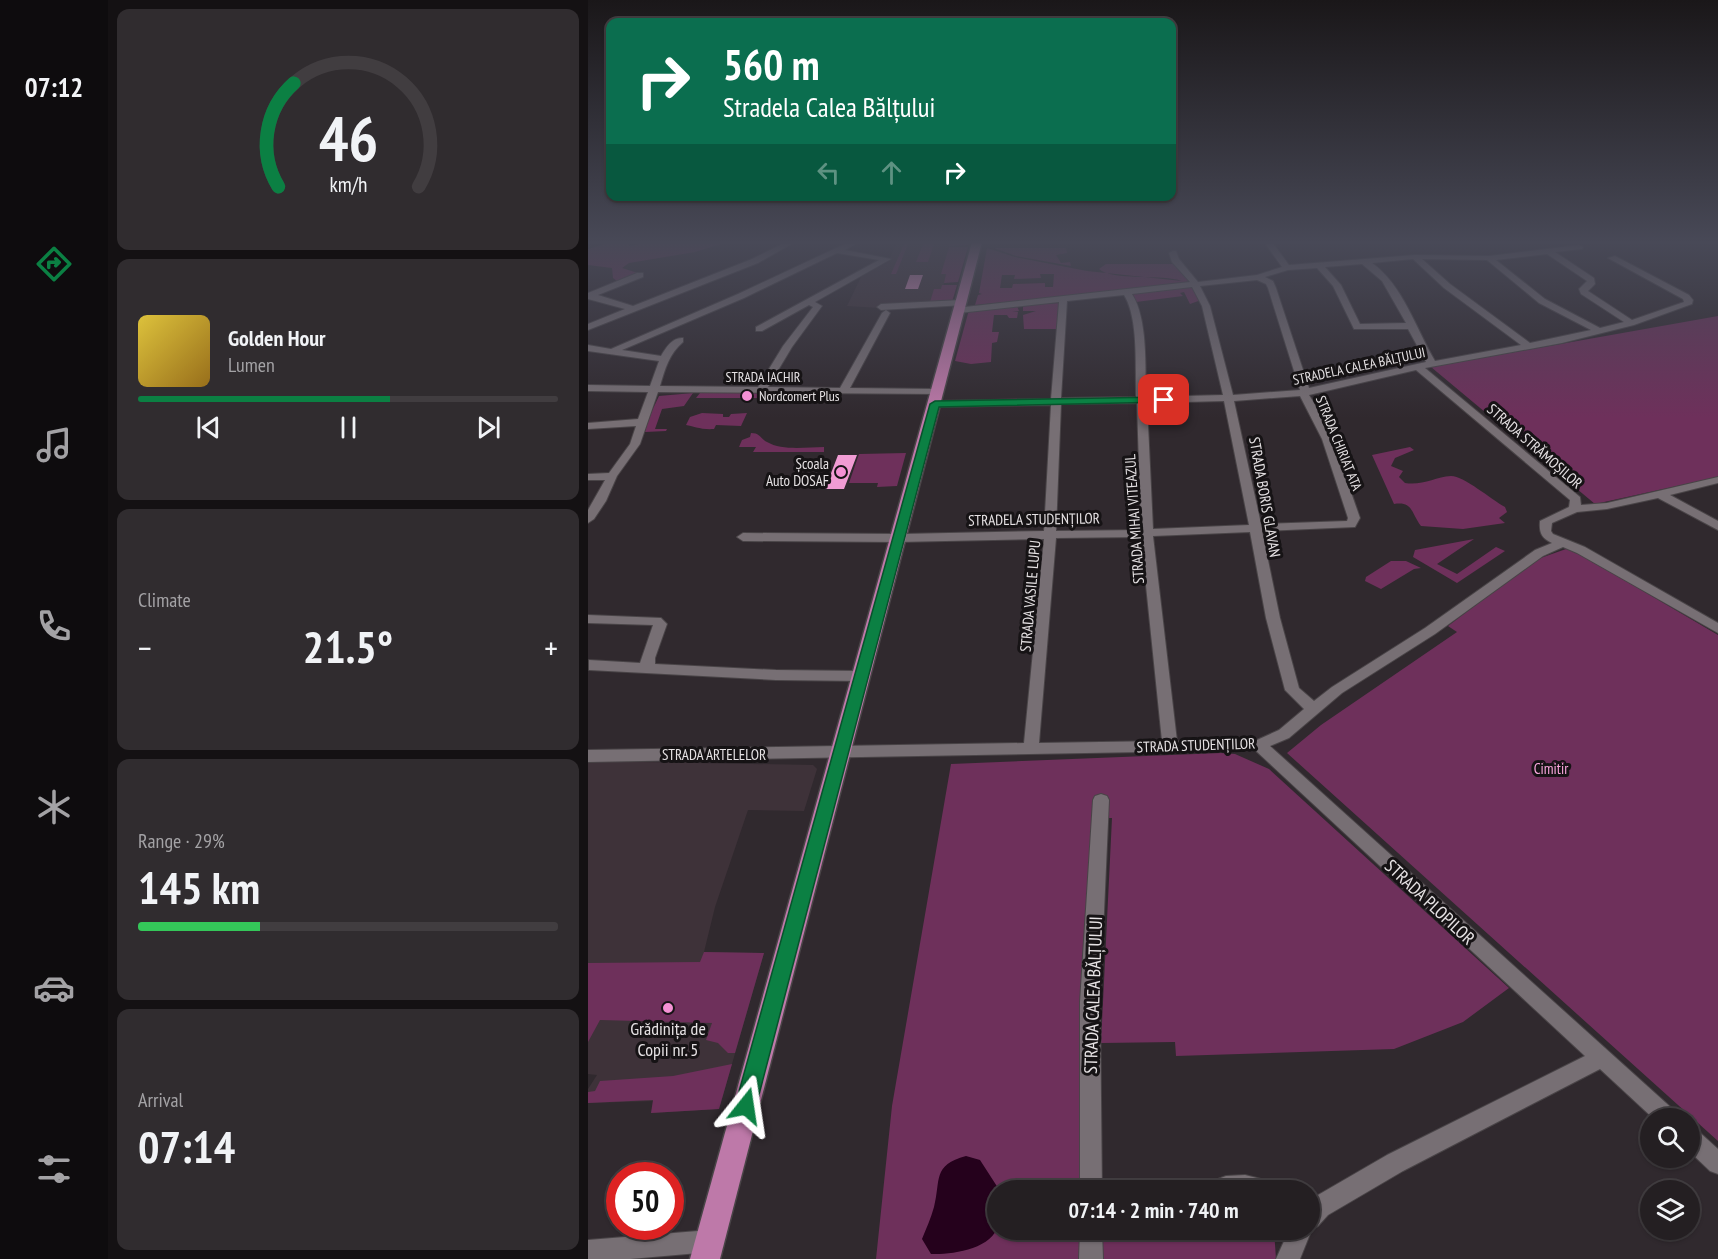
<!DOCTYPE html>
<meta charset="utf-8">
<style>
body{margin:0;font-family:"PT Sans Narrow",sans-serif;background:#302c2f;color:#f1f3f6;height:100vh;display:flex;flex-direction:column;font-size:22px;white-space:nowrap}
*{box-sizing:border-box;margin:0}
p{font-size:20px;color:#a3a2a5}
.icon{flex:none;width:33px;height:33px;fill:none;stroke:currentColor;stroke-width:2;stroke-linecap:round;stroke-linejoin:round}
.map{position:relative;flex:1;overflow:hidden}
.panel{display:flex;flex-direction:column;gap:9px;padding:9px;background:#141113;width:480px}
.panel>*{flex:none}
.top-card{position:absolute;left:18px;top:18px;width:570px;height:183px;border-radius:12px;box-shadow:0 2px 4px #0004,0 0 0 2px #413d40;background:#0b6e4f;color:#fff;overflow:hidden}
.controls{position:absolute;left:1052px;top:1108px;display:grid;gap:12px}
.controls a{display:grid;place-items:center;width:60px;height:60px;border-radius:50%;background:#241f22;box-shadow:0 2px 4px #0004,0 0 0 2px #413d40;font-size:30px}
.speed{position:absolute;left:18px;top:1162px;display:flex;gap:12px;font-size:30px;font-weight:700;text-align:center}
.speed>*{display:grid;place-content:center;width:78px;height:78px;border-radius:50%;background:#241f22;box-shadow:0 2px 4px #0004,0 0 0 2px #413d40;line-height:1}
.speed .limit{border:9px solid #d22;background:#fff;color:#111}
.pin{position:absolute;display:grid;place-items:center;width:51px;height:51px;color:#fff;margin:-26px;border-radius:12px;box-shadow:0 3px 9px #0006}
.me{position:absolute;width:66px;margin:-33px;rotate:15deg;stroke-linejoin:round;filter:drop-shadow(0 0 4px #0008)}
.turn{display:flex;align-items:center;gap:21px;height:126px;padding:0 18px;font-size:27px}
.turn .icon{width:78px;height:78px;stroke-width:2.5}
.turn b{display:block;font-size:42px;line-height:51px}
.lanes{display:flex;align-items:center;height:57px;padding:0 18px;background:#0003;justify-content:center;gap:30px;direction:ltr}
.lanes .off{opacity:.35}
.big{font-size:45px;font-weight:800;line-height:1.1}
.panel .card{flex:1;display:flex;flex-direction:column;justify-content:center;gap:9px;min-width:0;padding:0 21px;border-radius:12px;background:#302c2f}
.panel .dial{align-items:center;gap:0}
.dial svg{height:156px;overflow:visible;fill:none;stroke:#413d40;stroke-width:7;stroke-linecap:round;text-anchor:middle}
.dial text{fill:#f1f3f6;stroke:none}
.song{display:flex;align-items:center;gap:18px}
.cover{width:72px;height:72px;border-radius:9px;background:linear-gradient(135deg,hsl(50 70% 55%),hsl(40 70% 35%))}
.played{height:6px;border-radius:3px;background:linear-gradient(90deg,#0b8043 60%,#413d40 60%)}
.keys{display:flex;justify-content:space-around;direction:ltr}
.heat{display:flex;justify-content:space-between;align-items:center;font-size:33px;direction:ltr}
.charge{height:9px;border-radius:4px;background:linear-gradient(90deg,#34c759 29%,#413d40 0)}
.trip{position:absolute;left:399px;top:1180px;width:333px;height:60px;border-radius:30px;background:#241f22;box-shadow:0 2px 4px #0004,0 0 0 2px #413d40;font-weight:800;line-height:60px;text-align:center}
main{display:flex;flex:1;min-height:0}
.menu{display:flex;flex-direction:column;width:108px;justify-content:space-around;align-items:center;background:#0e0c0e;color:#a3a2a5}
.menu .icon{width:42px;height:42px}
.menu .current{color:#0b8043}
.menu b{font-size:27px;color:#f1f3f6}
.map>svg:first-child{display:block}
</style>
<main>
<nav class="menu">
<b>07:12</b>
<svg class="icon current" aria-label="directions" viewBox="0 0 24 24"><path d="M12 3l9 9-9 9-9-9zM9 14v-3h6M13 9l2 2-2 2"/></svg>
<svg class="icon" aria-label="music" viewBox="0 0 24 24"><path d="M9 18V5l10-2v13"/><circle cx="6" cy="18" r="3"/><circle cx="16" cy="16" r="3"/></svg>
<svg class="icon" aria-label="phone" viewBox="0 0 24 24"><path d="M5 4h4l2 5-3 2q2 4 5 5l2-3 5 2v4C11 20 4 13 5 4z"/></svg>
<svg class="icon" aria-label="climate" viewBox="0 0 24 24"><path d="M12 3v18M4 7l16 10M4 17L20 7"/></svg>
<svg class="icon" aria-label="car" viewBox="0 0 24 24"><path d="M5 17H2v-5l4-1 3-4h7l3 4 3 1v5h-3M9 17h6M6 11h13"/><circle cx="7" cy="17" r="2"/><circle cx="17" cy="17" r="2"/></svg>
<svg class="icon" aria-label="filters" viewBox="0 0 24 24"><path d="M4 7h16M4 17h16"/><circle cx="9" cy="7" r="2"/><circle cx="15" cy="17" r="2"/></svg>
</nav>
<section class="panel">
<div class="card dial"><svg viewBox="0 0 100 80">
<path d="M14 69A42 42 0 1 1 86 69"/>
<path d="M14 69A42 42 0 0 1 22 16" stroke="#0b8043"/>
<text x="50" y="56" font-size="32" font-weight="700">46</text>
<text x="50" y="72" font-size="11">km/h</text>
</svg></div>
<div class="card">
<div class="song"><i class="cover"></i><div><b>Golden Hour</b><p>Lumen</p></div></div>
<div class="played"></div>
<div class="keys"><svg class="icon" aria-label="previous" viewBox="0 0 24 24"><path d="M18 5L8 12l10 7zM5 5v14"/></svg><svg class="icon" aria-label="pause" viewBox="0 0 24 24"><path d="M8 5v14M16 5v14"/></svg><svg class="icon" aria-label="next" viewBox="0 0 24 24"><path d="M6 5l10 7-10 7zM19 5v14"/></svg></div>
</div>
<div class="card"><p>Climate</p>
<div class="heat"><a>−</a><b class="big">21.5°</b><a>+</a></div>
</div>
<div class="card"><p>Range · 29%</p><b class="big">145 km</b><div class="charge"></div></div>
<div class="card"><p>Arrival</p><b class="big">07:14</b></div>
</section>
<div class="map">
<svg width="1130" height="1259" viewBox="0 0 1130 1259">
<rect width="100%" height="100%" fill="#30292e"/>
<path fill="#3e3239" d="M309,242h60l-19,61 -58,5 -33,-2 15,-31 26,-13z
M0,761l225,4 4,4 -13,42 -56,-1 -33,97 -11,45 60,1 -45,156 -68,4 4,-12 -67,2v-14l9,-14 -9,-1z"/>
<path fill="#6e305b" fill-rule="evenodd" d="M23,242h17l1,4 21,-4h78l-33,10 -66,11 -7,5 19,6 -28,10 4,-3 -4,-3 -1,-10 -24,-3v-16z
M326,242h55l-1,3 -18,1 -2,-4h-17l3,2 -6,18h-12l7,-18h-15l-12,30h-5l13,-30 23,-2z
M361,247h19l-10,35 -14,1 2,-9h-5z
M399,248l28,9 72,14 95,10c-19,-7 -70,0 -83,-12l7,-5h67l19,20 -217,21 3,-10 4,-1 -3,-1zM452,274h14l-1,13h-8v-4l-32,1 -1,4h-12l2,-13h13l-1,4 27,-1z
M406,248h72l1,5 -11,2 5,8 9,-1 1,4 -55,-10z
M354,285h15l-5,17h-22l4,-13h7z
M604,286l9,14 -11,4 -6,-12 -4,1 3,3 -47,6 -5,-8z
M472,303l-2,26h-34l-1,-14 13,-4h-13v-6z
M429,306l2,5 -7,1h6l-1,6h-8l-2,-3h-13l-2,17h7l-2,10 -5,1 -1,19 -20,2 -16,-3 14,-51z
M1130,316v161l-123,27 -164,-137z
M105,393l-9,13 -22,3 -7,20h12l-1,2 -21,1 4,-15 10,-21z
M112,393h58l5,2 -2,3h-65z
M159,413l-6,13 -25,-1 -2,4c-13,1 -21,-3 -28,-4l4,-8 12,-4 21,1v3h6l2,-3z
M163,433c9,0 9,5 16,9 15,9 40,5 57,5v5h-71l3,-5h-17l3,-7 8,-3z
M822,447l4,3 -19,8 -4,8 12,5 -4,6 6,6c17,3 30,-6 46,-7 13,0 41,24 54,31l2,5 -8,6 6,5 -42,6 -42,-3c-10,-13 -8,-25 -27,-22l-22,-49z
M318,453l-9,33 -20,1 1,-4h-29l10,-29z
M886,539l-37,25 20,10 39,-27 9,4 -48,32 -44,-26 2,-7z
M978,549l9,2 143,84v506l-431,-388 34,-28 136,-93 -9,-6 87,-66z
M803,561h15l15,7 -7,1 -33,20 -16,-8 1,-4z
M633,753l14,1 34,15 240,219 -46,34 -69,27 -218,7 -1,-14 -74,1 11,-225h-20l-13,373h-81v39h81v7l94,-7h101l2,29h-400l16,-153 59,-342z
M116,952l60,1 -29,100h-7l-10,-10 -12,-3 6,-17 -112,-3 -12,22v-79l112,-1z
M144,1064l-13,45 -68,4 2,-13 -65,3v-11l7,-1 5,-10 73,-5z"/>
<path fill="#25011c" d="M378,1156l14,4 20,31h-2c0,11 2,24 0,34 -5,24 -47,30 -67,29l-9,-15c4,-10 9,-21 12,-32 7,-27 -2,-42 32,-51z"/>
<path fill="#f19cd4" d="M322,275h13l-5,14h-13z
M250,455h19l-13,34h-19z"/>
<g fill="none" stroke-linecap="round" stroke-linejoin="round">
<defs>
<path id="minor" d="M198,242h9l-37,21 -170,67v-6l37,-15 -37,-10v-6l49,-20h6v4l-45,18 35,11 119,-47z
M261,242h10l-14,8 46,9 -76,43 7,4 -30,41 -24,40 72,1 42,-75 4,-3 4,3 -40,75 88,1 5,3 -2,2 -283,-2 -18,52 -23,32 -11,25 -12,18 -6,4v-13l17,-30h-17v-6l21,-1 21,-29 6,-18 -48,3v-6l50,-4 10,-27 -60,-1v-6l62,1 9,-25 -71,-10v-6l23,4 127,-55zM249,253l42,7 -123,67v4h6l47,-26 4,2 -30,39 -25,41 -98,-1c5,-17 9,-32 23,-44v-4c-10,-1 -17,9 -22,18l-39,-6 122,-52z
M676,242h8l17,23 126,-10 74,1 90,-11 4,2 -1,2 -27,3 39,26 1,6 -7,7 44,29 52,-18 -1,-3 -75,-41 7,-2 74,39 4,5 -1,4 -58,21 -72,18 -137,25 155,129 1,8 26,-2 111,-26v6l-48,12 48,26v9l-60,-32 -51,11 -30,3 -25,11 -1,8 2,3 32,13 133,76v10l-141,-80 -14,-6 -20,9 -108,78 -93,59 -53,45 -19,8 406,366 3,7h-25l-54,-50 -197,102 -75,44 -10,11 -6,3 -12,30h-24l13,-29h21v-37l8,2 69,-40 198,-99 -330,-306 -667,12v-12l436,-7 20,-204 -146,3 -155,-1 -6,-4 6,-4 159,1 142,-3 7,-126 -116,2 -5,-3 5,-3 116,-2 8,-97 -100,11 -3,-1v-4l234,-26 -18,-20 -3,-9 4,-2h3l3,8 19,23 59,-7 25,-8zM959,254l40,27 -8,8 2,5 43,28 -24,6 -55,-29 -49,-39zM825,259l31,29 77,57 -86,16c-19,-32 -32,-76 -63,-98zM834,259l65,1 52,43 52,27 -61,13 -80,-59zM774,264l20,17 24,42 -46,1 -19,-39 -16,-18zM729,268l16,18 21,43h54l18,33 -117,26 -33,-100 -3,-7 -8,-4 23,-7zM669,280l9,4 2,4 32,102 -67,5 -23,-89 -10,-20zM604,287l10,19 21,89 -77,2c-1,-30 2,-78 -14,-103zM536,295c15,24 11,73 12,102l-75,1 6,-97zM828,370l154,130 -1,7 -29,14c-1,11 1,17 12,22l-17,7 -110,78 -93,59 -18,14 -15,-13 -19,-70 -18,-87 93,-4 5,-9c-15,-42 -26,-85 -51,-123zM712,396l22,43 26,79 -1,3 -86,3 -27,-123zM636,401l25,124 -96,4 -6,-126zM549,403l4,127 -85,1 5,-127zM662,532l16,86 19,72 19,19 -25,21 -22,10 -80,1 -24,-205zM553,537l21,204 -123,2 17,-205z
M373,300l4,3 -1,2 -83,5 -4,-3 4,-3z
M0,615l73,3 6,6 -12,34v6l121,6 85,1 7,5 -7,5 -85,-1 -187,-10v-10l51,3 13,-38 -65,-2z
M513,794l6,2 2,4 -9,202 2,189h-22v-189l13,-202 2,-4z
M1101,1126l8,4 21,19v25l-8,-3 -21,-20z
M657,1175l32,8 3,8h-63l-2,-4 3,-8 8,-3z
M122,1230l8,3 3,8 -3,8 -8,3 -80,7h-42v-19z
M492,1230h22l1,29h-24z"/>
<path id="major" d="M384,242h10l-262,1017h-30z"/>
</defs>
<use href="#minor" stroke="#494447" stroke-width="2"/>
<use href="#major" stroke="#494447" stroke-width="3"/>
<use href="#minor" fill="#776f74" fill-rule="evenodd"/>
<use href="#major" fill="#be79a9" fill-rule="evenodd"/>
</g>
<linearGradient id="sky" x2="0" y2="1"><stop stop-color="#1a1719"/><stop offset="0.58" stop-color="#484957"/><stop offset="1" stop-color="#484957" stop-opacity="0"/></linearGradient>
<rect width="1130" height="418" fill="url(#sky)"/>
<path fill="#0b8043" stroke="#07532c" stroke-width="1.5" d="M576,397l3,1v4l-228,5 -183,699 -3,7 -7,3 -8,-3 -3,-7 195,-702 5,-3z"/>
<g fill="#f491d4" stroke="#161315" stroke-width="2">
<circle cx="159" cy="396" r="6"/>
<circle cx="253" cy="472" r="6"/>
<circle cx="80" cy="1008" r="6"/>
</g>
<g text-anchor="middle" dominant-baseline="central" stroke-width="6" stroke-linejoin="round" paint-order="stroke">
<g font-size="14" fill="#e6e2e4" stroke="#161315">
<text transform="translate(771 366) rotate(-12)">STRADELA CALEA BĂLȚULUI</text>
<text x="175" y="377">STRADA IACHIR</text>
<text transform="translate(751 443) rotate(68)">STRADA CHIRIAT ATA</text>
</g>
<g font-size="14" fill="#e6e2e4" stroke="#161315" text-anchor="start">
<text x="171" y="396">Nordcomert Plus</text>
</g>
<g font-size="15" fill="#e6e2e4" stroke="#161315">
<text transform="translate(947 446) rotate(41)">STRADA STRĂMOȘILOR</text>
<text transform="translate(677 497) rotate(80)">STRADA BORIS GLAVAN</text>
<text transform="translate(446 519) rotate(-1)">STRADELA STUDENȚILOR</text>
<text transform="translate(546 519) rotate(-94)">STRADA MIHAI VITEAZUL</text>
<text transform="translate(442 596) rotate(-85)">STRADA VASILE LUPU</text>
<text transform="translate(608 745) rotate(-2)">STRADA STUDENȚILOR</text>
<text x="126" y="754">STRADA ARTELELOR</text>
</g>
<g font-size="15" fill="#e6e2e4" stroke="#161315" text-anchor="end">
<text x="241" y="463">Școala<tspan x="241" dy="17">Auto DOSAF</tspan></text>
</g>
<g font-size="15" fill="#fba6de" stroke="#161315">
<text x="963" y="768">Cimitir</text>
</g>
<g font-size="18" fill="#e6e2e4" stroke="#161315">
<text transform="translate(842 902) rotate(43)">STRADA PLOPILOR</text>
<text transform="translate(505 995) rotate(-88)">STRADA CALEA BĂLȚULUI</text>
</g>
<g font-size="18" fill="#e6e2e4" stroke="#161315">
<text x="80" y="1028">Grădinița de<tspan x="80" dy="21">Copii nr. 5</tspan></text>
</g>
</g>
</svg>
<div class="controls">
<a><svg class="icon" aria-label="search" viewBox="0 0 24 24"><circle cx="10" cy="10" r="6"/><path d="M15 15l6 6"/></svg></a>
<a><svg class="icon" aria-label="layers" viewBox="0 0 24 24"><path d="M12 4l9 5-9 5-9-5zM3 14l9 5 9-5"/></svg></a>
</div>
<div class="speed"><div class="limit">50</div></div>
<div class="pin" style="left:576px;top:400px;background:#d93025"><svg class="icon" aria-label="arrive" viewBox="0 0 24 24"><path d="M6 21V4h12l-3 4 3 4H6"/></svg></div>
<svg class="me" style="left:158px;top:1106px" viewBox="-20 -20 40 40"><path d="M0-17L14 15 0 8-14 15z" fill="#0b8043" stroke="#fff" stroke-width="4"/></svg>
<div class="trip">07:14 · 2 min · 740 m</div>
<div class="top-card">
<div class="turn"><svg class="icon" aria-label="right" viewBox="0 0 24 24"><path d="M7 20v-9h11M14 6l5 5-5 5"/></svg><div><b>560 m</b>Stradela Calea Bălțului</div></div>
<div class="lanes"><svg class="icon off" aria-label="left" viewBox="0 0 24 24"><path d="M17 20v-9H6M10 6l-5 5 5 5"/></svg><svg class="icon off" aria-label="ahead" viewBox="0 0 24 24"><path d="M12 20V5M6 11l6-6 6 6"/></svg><svg class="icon" aria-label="right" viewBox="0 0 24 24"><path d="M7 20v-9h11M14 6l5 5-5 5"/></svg></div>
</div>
</div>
</main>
